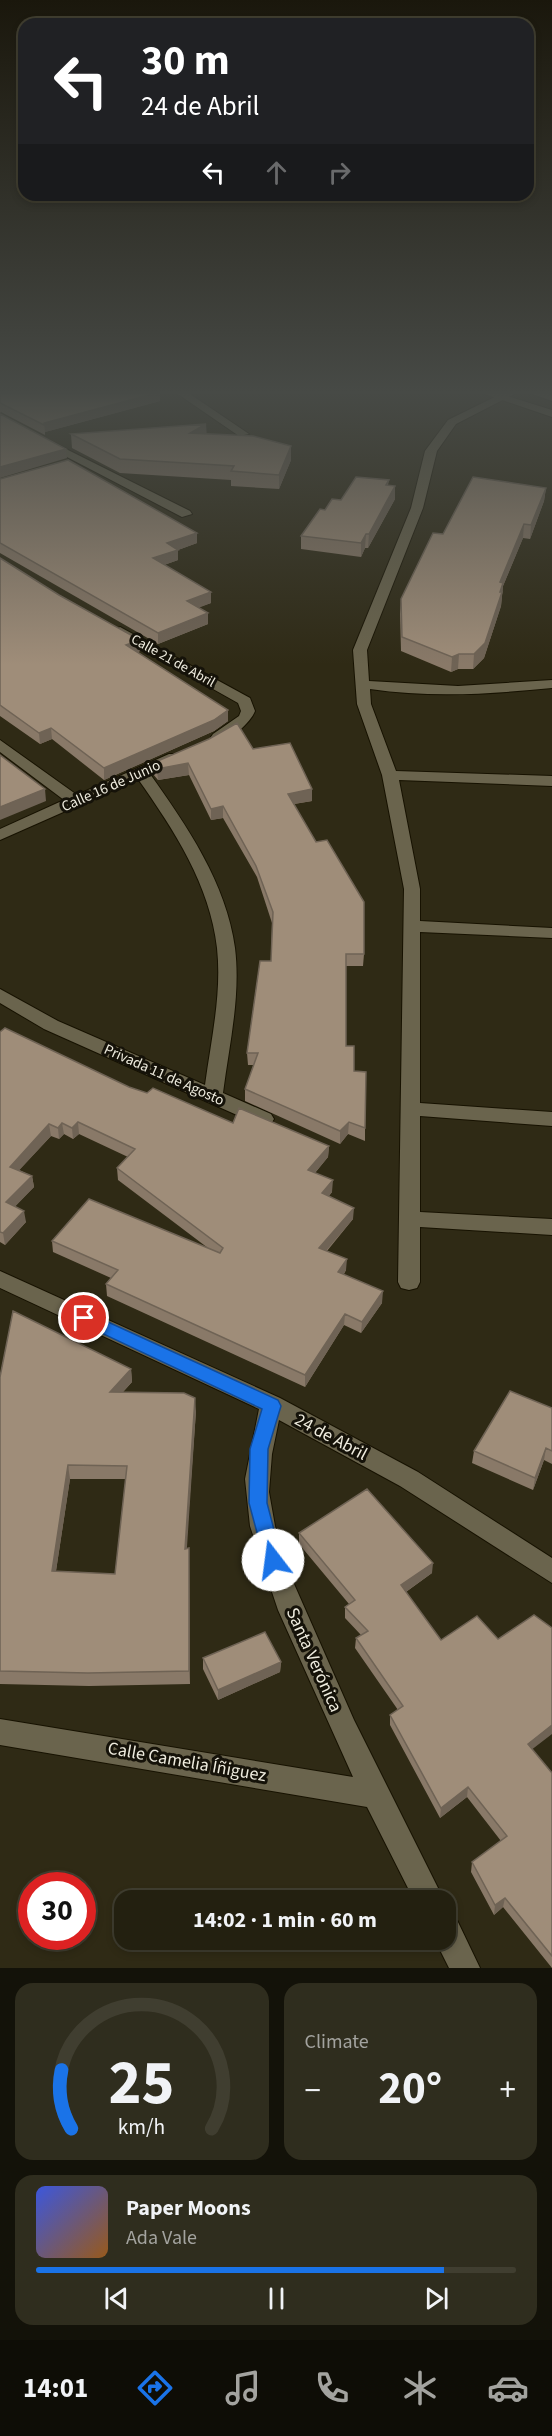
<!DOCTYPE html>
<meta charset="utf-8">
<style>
body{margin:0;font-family:"Source Sans 3",sans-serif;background:#2f2d1e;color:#f1f3f6;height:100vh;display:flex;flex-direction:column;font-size:22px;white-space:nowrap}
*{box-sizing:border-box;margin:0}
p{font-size:20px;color:#a3a39f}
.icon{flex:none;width:33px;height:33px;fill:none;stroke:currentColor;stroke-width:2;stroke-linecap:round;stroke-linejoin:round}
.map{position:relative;height:1968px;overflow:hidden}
.sheet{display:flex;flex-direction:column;gap:15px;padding:15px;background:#131209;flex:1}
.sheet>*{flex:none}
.hud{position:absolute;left:18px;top:18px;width:516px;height:183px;border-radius:18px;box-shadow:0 3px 9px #0003,0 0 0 2px #403e30;background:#202124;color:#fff;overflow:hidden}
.speed{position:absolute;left:18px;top:1872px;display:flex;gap:12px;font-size:30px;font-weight:700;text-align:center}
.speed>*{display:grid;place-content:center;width:78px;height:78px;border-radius:50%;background:#232010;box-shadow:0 3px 9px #0003,0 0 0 2px #403e30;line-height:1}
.speed .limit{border:9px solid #d22;background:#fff;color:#111}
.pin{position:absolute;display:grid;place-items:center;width:51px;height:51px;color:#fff;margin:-26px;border:3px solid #fff;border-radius:50%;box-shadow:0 2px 6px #0007}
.me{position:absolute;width:66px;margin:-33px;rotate:345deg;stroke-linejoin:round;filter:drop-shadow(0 0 4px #0008)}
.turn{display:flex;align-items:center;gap:21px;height:126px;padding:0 24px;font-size:27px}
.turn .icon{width:78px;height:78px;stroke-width:2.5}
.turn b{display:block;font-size:42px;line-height:51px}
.lanes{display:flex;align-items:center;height:57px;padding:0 24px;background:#0003;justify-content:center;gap:30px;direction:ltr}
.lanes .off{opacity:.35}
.big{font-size:45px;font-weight:700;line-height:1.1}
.sheet .tile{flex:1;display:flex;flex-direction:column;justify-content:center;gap:9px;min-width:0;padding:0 21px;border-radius:18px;background:#2f2d1e}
.sheet .dial{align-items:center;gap:0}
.dial svg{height:156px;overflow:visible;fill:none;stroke:#403e30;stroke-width:7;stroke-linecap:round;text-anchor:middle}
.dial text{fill:#f1f3f6;stroke:none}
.song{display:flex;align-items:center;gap:18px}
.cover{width:72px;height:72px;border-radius:9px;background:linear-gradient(135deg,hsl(230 70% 55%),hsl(30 70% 35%))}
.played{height:6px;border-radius:3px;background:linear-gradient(90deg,#1a73e8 85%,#403e30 85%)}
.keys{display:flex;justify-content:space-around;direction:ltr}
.heat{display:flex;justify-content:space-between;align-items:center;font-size:33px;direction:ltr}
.sheet .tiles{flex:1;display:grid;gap:15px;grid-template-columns:1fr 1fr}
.tile:last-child{grid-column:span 2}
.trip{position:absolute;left:114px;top:1890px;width:342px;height:60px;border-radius:18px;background:#232010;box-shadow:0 3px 9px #0003,0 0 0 2px #403e30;font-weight:700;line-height:60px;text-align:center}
.menu{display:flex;height:96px;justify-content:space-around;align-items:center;background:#0e0d06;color:#a3a39f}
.menu .icon{width:42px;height:42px}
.menu .selected{color:#1a73e8}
.menu b{font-size:27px;color:#f1f3f6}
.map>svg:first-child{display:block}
</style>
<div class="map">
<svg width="552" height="1968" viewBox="0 0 552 1968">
<rect width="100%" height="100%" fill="#2f2a15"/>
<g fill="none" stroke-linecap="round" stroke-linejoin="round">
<defs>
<path id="street" d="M172,390h12l65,44 -10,2z
M509,390h13l-66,34 -19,27 -14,57 -56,142 2,31 89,5 94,-6v8c-61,6 -121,10 -182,1l1,15 25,67 156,5v10l-153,-6 21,109v32l132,7v10l-132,-6v171l132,9v14l-132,-10v96l132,7v16l-132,-8v55l-3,6 -8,2 -8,-2 -3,-6 6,-393 -22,-114 -25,-71 -4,-54 58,-142 14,-57 23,-31z
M46,439l144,72 2,3 -10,3 -140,-73 -2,-2z
M120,627l130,71 5,13c-5,13 -28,33 -42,29l-2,-3 2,-3 26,-18 2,-5 -3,-8 -123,-69 -2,-3z
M0,740l77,55 92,-41h10l3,3 -3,3 -29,14c37,52 76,109 85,174 6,48 -6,98 -12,145l48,21 3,5 -3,5h-14l-213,-95 -44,-26v-14l58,32 147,64c6,-45 17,-91 12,-137 -7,-63 -43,-118 -79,-169l-138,61v-11l64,-29 -64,-48z
M0,1271l280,127 138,74 134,86v25l-152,-97 -121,-66 -7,34 -3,38 6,34 12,42 67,152 90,180h-30l-47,-93 -367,-62v-26l353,58 -75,-167 -28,-84 -5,-47 14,-70 -259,-121z
M446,1916l11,4 23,48h-31l-14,-28h11z"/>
<path id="secondary" d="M473,390h15l64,20v7z
M521,390h15l16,5v6z"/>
</defs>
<use href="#street" stroke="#171201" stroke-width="2"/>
<use href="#secondary" stroke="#171201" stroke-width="2"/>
<use href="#street" fill="#6a644d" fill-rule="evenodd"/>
<use href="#secondary" fill="#6a644d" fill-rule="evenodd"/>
</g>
<path fill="#897968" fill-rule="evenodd" d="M160,392v9l-115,31v3l-44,-23 -1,1v-19z
M71,434h135l85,26 -12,29 -48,-3v-6l-111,-7 -48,-25z
M0,479l197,64 -19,7v10l-14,5 47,38 -12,4 9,17 -50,20 -158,-91z
M389,480l-1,5 7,14 -27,49h-3l-4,9 -60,-8v-13l24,-26 16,-10z
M546,488l-2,13 -14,38 -7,-1 -20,48 -2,20 -17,52 -11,11h-15l-7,3 -50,-21 -1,-37 1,-15 42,-65z
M0,558l140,93 -2,1 90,69 -14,10 -110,49 -52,-41 -12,5 -40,-28z
M253,749l59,52 -18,3 70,150 -1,12h-17v80l8,25 11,57v13l-17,-7 -8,10 -95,-43v-12l9,-24h-6l-1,-12 24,-92 1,-38 -15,-46 -34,-59 -12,2 -22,-45 -31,5 -5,-6v-11z
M0,1032l129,55 104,36 96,23 -1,11 -13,16 17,19 -3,4 24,23 -26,32 19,19 -2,4 38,29 -21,30 -17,-8 -39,62 -198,-91 -1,-12 5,-6 -58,-26 -1,-11 156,7 -90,-68 -1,-12 11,-11 -49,-23 -6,5 -9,-5 -5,5 -8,-3 -32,34 13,6 2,11 -19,19 11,16 -21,23 -5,-3z
M131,1369l1,13 -9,10 73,19 -10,138 3,12 1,123 -101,2 -89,-2v-307zM70,1479h56l-11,95 -59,-3z
M552,1408v56l-8,-4 -11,30 -61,-27 2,-12z
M299,1533l133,40 -26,19 35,48 111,133v195l-49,-61 -9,8 -23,-43 1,-10 29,-21 -34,-44 -27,21 -50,-93v-10l8,-5 -43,-62 1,-10 5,-3 -16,-17v-11l4,-3 -50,-60z
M203,1658l78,4 -1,10 -62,28 -15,-31z"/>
<path fill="#6f6355" d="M160,392v9l-115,31 -1,-9z
M206,424l1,14 -17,-5z
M291,446v14l-12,29v-14z
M66,449l1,9 -67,20v-11z
M395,486v13l-27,49 1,-14z
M546,488l-2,13 -14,38 1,-14z
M524,524l-1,14 -20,48 -2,20 -17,52 -11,11 1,-15 26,-72z
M197,533v10l-19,7v10l-25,9v-11l14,-15z
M366,534l-1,14 -4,9v-14z
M211,592v11l-23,9 -1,-11z
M208,613v11l-50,20v-11z
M140,640v11l-13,5 -1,-11z
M459,654l-1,15 -7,3 1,-15z
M228,710v11l-14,10 -110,49v-12z
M51,728l1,11 -12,5 -1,-11z
M188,763l1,12 -31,5 -1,-11z
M45,789l1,12 -46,19v-13z
M312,789v12l-24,4v-11z
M223,806v12l-12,2v-11z
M78,1122l1,12 -6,5 -1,-11z
M349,1122l-1,12 -8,10v-13z
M62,1123l2,11 -5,5 -1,-11z
M49,1124l2,12 -39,42 -2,-11z
M329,1146l-1,11 -20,24v-11z
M32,1176l2,11 -26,27 -2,-12z
M333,1180l-1,12 -10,12v-11z
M354,1208l-1,11 -34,40v-11z
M24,1211l2,11 -21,23 -2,-12z
M347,1259l-1,11 -8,13v-11z
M383,1291l-1,12 -21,30 1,-11z
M345,1314l-1,11 -39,62v-12z
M131,1369l1,13 -21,23 -1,-13z
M195,1398l1,13 -10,151 -1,-13z
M546,1448l-2,12 -11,30 2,-12z
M68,1465l2,14 -16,105 -2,-13z
M189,1548v13l1,123 -1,-13z
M433,1563l-1,10 -32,23 1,-11z
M281,1662l-1,10 -62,28v-10z
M552,1725v9l-26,20 2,-10z
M468,1787l-1,10 -27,21 1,-10z
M505,1898l-2,9 -9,8 1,-10z"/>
<path fill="#9f8d79" stroke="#6f6355" stroke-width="1.5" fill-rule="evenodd" d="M15,390h141l4,2 -116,31v2l-44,-22v-9z
M0,414l66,35 -66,18z
M206,424l-16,9 63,3 38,10 -12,29 -48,-4 3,-5 -114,-7 -49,-25z
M68,460l129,73 -30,10 11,7 -25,8 58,34 -24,9 21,12 -50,20 -158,-90v-64z
M356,477l33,3 -3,5 9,1 -26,48h-3l-5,9 -60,-7 19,-27 5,1 7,-11 9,1z
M473,477l73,11 -15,37 -7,-1 -24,58 3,1 -3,9h2l-17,51 -11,11h-15l-7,3 -50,-20 -1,-38 32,-66 10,1z
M0,558l59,37 81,45 -14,5 102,65 -14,10 -110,48 -53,-40 -12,5 -39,-28z
M237,723l16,26 37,-6 22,46 -24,5 28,48 11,-2 37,62v52h-18v92h8v25l12,1 -1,56 -16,-6 -9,9 -95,-42 13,-36h-11l13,-92h11l2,-49 -17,-46 -33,-60 -12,3 -23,-46 -31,6 -4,-6 56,-24z
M0,755l45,34 -45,18z
M5,1028l124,59 18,6 6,-5 80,35 6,-15 90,38 -21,24 25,10 -11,13 32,15 -35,40 28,11 -9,13 45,19 -21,31 -17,-8 -40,61 -199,-91 12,-14 -66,-29 37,-42 131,54 3,-5 -106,-80 18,-19 -57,-27 -6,6 -10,-5 -4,5 -9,-4 -39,43 22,9 -26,26 18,9 -21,22 -3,-1v-200z
M13,1311l118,58 -21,23 74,1 11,5 -10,151 4,-1v123l-101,2 -88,-2v-294zM68,1465l59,1 -12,108 -63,-3z
M510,1391l42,17v43l-6,-3 -11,30 -61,-27z
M367,1489l66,74 -32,22 40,55 36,-24 21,23 36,-24 18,13v97l-24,19 24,29v183l-47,-58 -10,7 -23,-43 35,-26 -39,-49 -27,21 -51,-93 13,-9 -47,-68 12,-7 -23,-24 10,-7 -56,-67z
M265,1632l16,30 -63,28 -15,-32z"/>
<linearGradient id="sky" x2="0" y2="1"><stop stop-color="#1a170c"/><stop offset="0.59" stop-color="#474a46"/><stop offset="1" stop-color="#474a46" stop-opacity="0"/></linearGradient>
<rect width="552" height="665" fill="url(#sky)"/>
<path fill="#1a73e8" stroke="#114b97" stroke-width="1.5" d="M84,1311l194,89 3,6 -13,43 -1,54 15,57 -3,6 -6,2 -7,-2 -17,-63 1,-54 12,-40 -184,-87 -3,-4 3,-5z"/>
<g text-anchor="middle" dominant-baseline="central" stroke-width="6" stroke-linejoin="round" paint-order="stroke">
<g font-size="14" fill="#eeebde" stroke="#151209">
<text transform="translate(173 661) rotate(29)">Calle 21 de Abril</text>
</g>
<g font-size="15" fill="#eeebde" stroke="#151209">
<text transform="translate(111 786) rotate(-24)">Calle 16 de Junio</text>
<text transform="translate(164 1075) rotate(24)">Privada 11 de Agosto</text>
</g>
<g font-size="18" fill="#eeebde" stroke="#151209">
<text transform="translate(331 1437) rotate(28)">24 de Abril</text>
<text transform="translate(314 1660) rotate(66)">Santa Verónica</text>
<text transform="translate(187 1762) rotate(10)">Calle Camelia Íñiguez</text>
</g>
</g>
</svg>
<div class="speed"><div class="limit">30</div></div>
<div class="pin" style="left:84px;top:1318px;background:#d93025"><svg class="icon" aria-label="arrive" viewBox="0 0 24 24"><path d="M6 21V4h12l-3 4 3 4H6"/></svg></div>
<svg class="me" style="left:273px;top:1560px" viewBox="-20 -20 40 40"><circle r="19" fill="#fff"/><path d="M0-13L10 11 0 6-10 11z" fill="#1a73e8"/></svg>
<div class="trip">14:02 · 1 min · 60 m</div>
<div class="hud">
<div class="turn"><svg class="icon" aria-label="left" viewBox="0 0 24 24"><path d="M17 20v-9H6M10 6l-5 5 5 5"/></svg><div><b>30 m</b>24 de Abril</div></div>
<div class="lanes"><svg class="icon" aria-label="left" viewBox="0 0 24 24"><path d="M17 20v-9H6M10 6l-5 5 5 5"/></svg><svg class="icon off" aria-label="ahead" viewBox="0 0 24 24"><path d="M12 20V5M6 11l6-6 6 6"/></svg><svg class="icon off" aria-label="right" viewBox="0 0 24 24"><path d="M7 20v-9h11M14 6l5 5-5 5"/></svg></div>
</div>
</div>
<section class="sheet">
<div class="tiles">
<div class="tile dial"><svg viewBox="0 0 100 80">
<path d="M14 69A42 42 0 1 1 86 69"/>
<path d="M14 69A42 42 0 0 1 9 39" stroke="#1a73e8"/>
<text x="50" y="56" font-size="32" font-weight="700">25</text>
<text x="50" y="72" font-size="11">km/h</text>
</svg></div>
<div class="tile"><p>Climate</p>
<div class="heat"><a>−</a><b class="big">20°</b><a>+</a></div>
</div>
<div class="tile">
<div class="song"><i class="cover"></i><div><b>Paper Moons</b><p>Ada Vale</p></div></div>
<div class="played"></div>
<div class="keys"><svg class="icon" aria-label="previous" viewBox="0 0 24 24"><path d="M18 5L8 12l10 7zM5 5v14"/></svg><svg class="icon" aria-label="pause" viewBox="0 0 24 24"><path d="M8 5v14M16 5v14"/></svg><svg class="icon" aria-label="next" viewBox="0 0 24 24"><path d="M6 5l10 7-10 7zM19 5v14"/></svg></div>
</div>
</div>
</section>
<nav class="menu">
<b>14:01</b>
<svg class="icon selected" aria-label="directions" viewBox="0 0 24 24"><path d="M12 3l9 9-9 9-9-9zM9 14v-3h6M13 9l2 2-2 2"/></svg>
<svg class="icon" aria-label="music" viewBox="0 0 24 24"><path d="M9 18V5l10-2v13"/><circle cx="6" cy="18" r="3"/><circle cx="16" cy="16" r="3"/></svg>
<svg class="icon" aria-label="phone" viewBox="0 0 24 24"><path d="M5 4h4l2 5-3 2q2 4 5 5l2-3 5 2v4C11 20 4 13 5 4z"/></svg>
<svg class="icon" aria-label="climate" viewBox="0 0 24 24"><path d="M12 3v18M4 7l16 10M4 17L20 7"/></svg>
<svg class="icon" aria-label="car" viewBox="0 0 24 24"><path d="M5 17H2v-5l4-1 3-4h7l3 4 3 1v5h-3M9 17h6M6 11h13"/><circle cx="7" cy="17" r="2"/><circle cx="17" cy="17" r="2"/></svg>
</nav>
